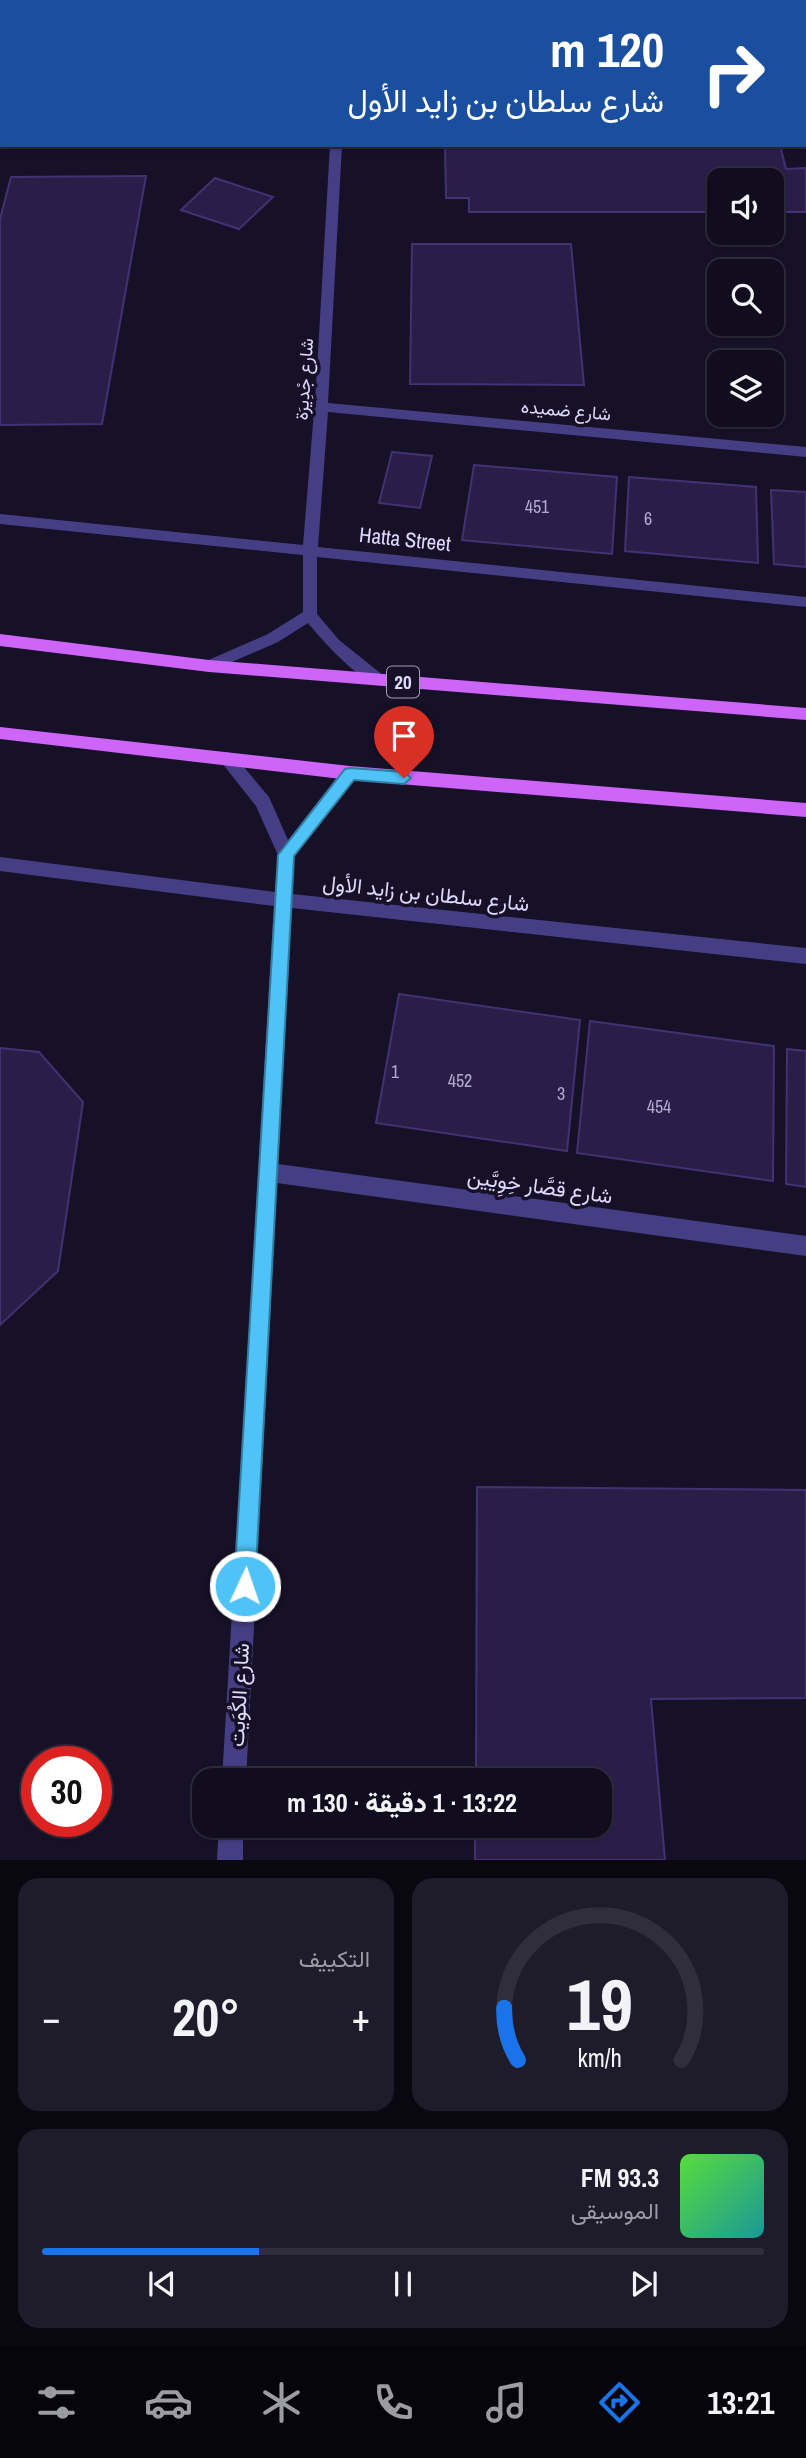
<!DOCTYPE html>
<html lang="ar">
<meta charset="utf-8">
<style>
body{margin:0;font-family:"Archivo Narrow",Vazirmatn,sans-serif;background:#1e1b2b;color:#f1f3f6;direction:rtl;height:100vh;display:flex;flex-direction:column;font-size:26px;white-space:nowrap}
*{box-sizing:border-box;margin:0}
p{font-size:23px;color:#9c9ca4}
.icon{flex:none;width:38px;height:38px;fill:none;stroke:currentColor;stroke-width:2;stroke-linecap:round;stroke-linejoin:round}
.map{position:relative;height:1860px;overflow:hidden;direction:ltr}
.side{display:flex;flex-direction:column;gap:18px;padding:18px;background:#090710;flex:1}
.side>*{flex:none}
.hud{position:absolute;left:0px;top:0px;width:807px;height:147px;box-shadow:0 2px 5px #0004,0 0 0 2px #302d3c;direction:rtl;background:#1a4fa0;color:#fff;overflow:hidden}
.controls{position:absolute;left:707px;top:168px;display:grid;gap:14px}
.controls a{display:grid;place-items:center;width:77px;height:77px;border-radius:14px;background:#110d1e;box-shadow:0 2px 5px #0004,0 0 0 2px #302d3c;font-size:35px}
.speed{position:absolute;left:21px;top:1746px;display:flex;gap:14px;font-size:35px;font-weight:700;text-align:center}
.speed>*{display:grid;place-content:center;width:91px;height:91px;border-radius:50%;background:#110d1e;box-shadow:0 2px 5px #0004,0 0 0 2px #302d3c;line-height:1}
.speed .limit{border:10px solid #d22;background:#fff;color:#111}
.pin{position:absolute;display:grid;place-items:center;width:60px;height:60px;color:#fff;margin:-72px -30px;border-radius:50% 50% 50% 0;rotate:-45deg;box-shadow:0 0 7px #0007}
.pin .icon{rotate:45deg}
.me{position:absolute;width:77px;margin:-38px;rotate:3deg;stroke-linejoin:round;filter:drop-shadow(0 0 5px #0008)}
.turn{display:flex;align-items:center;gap:24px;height:147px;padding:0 28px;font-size:32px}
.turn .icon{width:91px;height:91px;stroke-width:2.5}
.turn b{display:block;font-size:49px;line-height:60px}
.big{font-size:52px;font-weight:800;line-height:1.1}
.side .tile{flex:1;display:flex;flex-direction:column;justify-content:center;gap:10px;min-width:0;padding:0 24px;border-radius:21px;background:#1e1b2b}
.side .dial{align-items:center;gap:0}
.dial svg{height:182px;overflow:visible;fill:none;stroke:#302d3c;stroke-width:7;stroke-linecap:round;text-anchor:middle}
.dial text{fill:#f1f3f6;stroke:none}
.song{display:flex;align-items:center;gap:21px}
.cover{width:84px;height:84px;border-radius:10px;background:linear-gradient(135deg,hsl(110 70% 55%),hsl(180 70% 35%))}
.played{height:7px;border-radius:4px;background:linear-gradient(90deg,#1a73e8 30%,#302d3c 30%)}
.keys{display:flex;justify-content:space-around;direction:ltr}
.heat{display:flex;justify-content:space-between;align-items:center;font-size:38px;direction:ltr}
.side .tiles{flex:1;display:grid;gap:18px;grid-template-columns:1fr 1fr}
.tile:last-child{grid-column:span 2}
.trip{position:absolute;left:192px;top:1768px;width:420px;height:70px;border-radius:21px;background:#110d1e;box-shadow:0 2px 5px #0004,0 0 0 2px #302d3c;font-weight:800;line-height:70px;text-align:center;direction:rtl}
.tabs{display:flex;height:112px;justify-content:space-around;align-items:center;background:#07050c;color:#9c9ca4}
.tabs .icon{width:49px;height:49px}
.tabs .current{color:#1a73e8}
.tabs b{font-size:32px;color:#f1f3f6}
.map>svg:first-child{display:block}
</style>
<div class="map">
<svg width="806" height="1860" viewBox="0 0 806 1860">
<rect width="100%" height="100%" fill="#171128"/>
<path fill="#2a1e48" stroke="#433173" stroke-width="2" d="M50,0h89l-89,2z
M185,0h82l-83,2z
M405,145h375l6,24 20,-1v44h-34v-32h-53v32h-250v-14h-23l-1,-52z
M146,176l-44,248 -102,1v-206l11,-42z
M215,178l58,19 -34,32 -58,-19z
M412,244h159l13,141 -174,-1z
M392,452l40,4 -12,52 -41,-5z
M474,465l143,12 -5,77 -150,-14z
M629,477l127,10 2,76 -133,-12z
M771,490l35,2v75l-32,-3z
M399,994l181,26 -13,131 -191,-28z
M590,1021l184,25 -1,135 -196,-28z
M0,1048l39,4 44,50 -25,169 -58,54z
M787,1049l19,2v136l-20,-3z
M477,1487l329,3v208l-155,1 14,161h-190v-35h125v-45h-124z"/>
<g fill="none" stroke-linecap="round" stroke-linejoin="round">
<path fill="#463e85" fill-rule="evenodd" d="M335,0h10v2h-10z
M2,2v11h-2v-10z
M0,136h2v6h-2z
M330,145h12l-14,258 478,44v10l-478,-45 -10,135 488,50v10l-489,-50v57l22,26 45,36 3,4 -3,4c-18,6 -64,-46 -76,-61l-30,19 -69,30 -8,-6 3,-4 64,-28 35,-22v-57l-303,-31v-10l303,31 13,-158z
M226,752l6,1 37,44 19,43 56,-72h12l2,5 -64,84 -2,37 514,54v16l-514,-56 -14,256 528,72v20l-529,-73 -31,597h-24l52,-874 -274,-35v-14l275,35 3,-37 -22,-49 -38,-48z
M219,1825h24v35h-26z"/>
<path fill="#cd65f9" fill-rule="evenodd" d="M0,634l209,26 597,48v12l-597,-48 -209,-26z
M0,727l350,39 456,37v14l-456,-37 -350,-41z"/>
</g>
<path fill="#4fc3f7" stroke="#337fa1" stroke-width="2" d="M350,768l54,4 7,6 -7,6 -50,-4 -60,76 -39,730 -3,8 -7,3 -8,-3 -3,-8 44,-731 67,-86z"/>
<g text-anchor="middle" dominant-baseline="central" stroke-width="7" stroke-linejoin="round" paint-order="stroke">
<g font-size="18" fill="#e0d9fe" stroke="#171128">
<text transform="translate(304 379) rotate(-86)">شارع جْدِيرَة</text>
<text transform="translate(566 410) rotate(5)">شارع ضميده</text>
</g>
<g font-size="18" fill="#b2aad0">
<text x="537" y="506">451</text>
<text x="648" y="518">6</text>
<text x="395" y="1071">1</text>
<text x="460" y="1080">452</text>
<text x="561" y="1093">3</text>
<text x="659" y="1106">454</text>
</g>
<rect fill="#171128" stroke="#a49dbe" stroke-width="2" x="387" y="666.5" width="32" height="31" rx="5"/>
<g font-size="19" font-weight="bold" fill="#e0d9fe">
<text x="403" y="682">20</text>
</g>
<g font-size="21" fill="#e0d9fe" stroke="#171128">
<text transform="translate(405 539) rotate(6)">Hatta Street</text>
<text transform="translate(426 893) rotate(6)">شارع سلطان بن زايد الأول</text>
<text transform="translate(540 1186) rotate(8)">شارع قصَّار خِوِيَّين</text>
<text transform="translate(239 1695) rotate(-87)">شارع الكُوَيت</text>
</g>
</g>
</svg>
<div class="controls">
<a><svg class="icon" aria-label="sound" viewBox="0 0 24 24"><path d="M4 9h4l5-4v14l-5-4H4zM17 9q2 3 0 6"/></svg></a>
<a><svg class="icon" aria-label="search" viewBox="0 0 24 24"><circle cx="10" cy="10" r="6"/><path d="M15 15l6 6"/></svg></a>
<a><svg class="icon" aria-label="layers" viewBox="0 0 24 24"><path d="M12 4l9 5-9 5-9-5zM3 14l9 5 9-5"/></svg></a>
</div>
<div class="speed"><div class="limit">30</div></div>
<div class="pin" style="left:404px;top:778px;background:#d93025"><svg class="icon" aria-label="arrive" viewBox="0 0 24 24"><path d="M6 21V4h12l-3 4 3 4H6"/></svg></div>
<svg class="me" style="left:245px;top:1586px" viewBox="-20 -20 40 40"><circle r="17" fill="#4fc3f7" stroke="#fff" stroke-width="3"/><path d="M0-11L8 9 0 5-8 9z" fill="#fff"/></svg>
<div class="trip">13:22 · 1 دقيقة · 130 m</div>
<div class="hud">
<div class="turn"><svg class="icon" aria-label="right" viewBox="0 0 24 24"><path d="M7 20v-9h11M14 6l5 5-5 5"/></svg><div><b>120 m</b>شارع سلطان بن زايد الأول</div></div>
</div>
</div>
<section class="side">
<div class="tiles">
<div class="tile dial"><svg viewBox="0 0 100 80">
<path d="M14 69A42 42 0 1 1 86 69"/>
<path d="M14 69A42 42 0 0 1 8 46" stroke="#1a73e8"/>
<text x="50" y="56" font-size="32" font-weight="700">19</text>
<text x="50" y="72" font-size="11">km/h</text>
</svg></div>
<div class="tile"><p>التكييف</p>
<div class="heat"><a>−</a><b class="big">20°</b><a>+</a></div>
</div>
<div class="tile">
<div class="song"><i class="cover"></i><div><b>93.3 FM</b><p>الموسيقى</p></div></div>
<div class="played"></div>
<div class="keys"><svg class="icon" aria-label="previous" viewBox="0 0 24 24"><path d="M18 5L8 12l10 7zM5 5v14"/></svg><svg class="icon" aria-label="pause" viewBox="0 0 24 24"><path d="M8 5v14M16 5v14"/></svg><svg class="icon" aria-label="next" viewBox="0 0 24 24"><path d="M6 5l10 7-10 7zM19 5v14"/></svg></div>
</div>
</div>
</section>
<nav class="tabs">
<b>13:21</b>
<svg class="icon current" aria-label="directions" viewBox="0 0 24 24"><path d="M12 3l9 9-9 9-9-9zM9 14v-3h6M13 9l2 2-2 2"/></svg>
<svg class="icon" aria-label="music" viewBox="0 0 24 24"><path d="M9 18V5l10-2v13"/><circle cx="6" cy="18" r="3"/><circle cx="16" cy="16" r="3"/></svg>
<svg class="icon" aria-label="phone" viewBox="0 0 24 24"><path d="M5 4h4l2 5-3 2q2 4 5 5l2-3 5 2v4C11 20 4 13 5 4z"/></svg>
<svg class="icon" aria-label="climate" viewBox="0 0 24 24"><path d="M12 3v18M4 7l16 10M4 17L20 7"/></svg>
<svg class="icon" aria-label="car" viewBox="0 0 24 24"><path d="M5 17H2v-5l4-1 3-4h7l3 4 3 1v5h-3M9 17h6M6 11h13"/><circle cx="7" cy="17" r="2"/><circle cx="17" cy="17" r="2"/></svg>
<svg class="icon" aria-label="filters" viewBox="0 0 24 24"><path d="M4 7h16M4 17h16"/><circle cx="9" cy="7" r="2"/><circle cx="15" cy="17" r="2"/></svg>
</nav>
